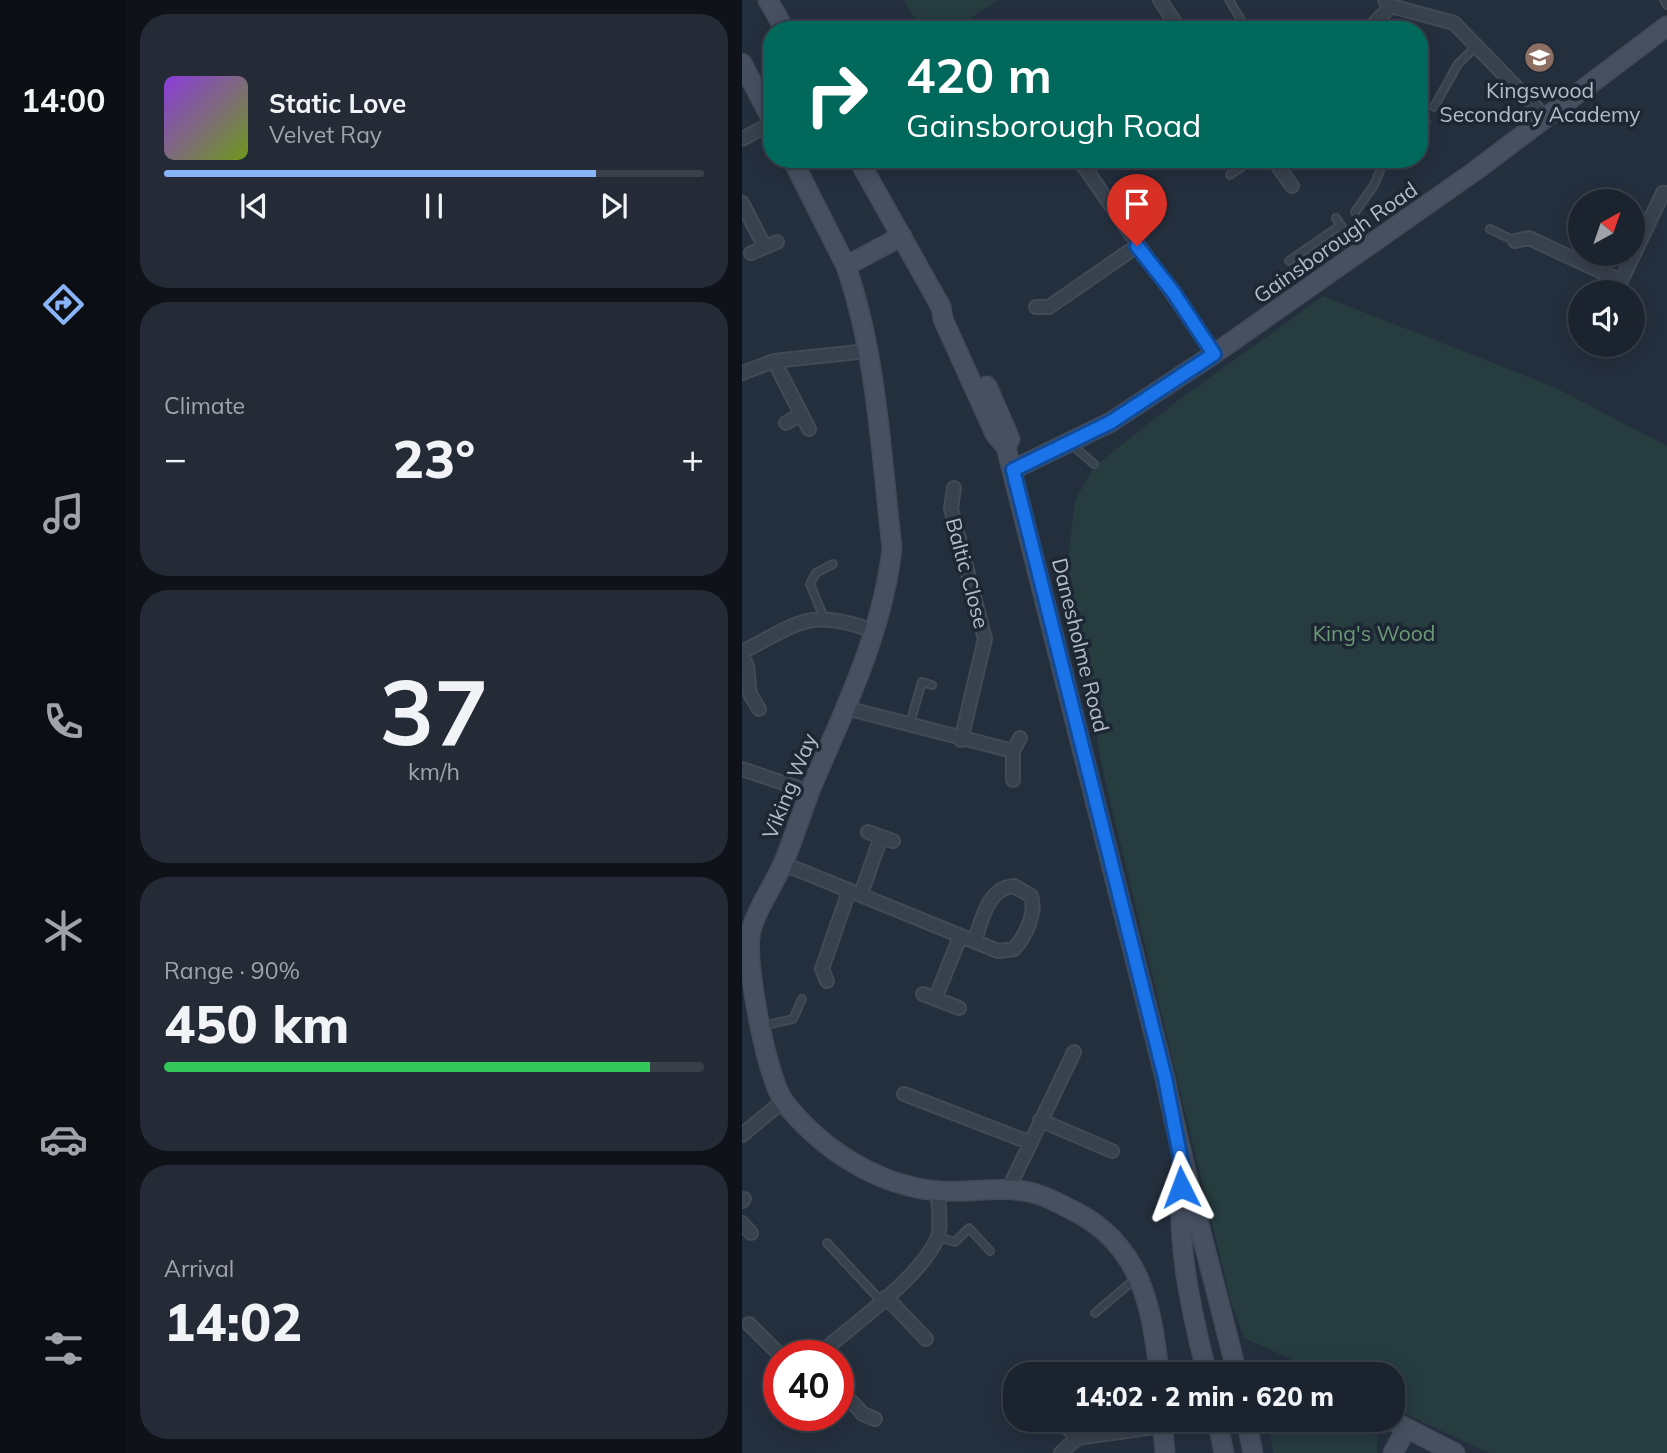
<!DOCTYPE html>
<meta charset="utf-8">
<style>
body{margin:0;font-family:Mulish,sans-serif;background:#242b36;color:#f1f3f6;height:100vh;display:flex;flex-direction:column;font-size:26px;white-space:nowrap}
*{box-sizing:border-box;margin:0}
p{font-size:23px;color:#a0a4aa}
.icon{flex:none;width:38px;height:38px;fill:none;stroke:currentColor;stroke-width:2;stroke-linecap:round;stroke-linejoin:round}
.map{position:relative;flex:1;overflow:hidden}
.panel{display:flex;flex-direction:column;gap:14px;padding:14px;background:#0f1319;width:616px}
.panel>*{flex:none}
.banner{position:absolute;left:21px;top:21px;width:665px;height:147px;border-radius:28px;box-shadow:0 4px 18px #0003,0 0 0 2px #39404a;background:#00695c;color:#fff;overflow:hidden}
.needle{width:46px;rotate:40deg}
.tools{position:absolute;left:826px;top:189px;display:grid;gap:14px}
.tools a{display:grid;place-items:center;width:77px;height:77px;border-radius:50%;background:#1b232e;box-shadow:0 4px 18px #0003,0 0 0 2px #39404a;font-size:35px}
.speed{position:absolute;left:21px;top:1340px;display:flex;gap:14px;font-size:35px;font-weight:700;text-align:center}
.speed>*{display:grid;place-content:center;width:91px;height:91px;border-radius:50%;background:#1b232e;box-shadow:0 4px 18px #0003,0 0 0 2px #39404a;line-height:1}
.speed .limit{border:10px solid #d22;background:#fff;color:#111}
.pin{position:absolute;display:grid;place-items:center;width:60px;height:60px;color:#fff;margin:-72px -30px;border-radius:50% 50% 50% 0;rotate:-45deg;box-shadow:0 0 7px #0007}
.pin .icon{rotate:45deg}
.me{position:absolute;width:77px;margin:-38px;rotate:357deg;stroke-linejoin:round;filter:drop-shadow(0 0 5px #0008)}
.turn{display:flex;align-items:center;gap:24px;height:147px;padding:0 28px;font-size:32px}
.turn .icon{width:91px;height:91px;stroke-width:2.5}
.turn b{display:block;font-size:49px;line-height:60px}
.big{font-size:52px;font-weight:800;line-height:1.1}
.panel .tile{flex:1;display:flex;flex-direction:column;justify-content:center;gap:10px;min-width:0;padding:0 24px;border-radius:28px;background:#242b36}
.panel .dial{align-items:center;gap:0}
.dial b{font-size:91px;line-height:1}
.song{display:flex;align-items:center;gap:21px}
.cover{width:84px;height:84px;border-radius:10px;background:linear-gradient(135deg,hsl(270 70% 55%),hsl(80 70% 35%))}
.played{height:7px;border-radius:4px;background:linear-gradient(90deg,#8ab4f8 80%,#39404a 80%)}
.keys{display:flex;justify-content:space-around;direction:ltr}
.heat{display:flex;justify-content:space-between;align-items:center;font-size:38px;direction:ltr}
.charge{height:10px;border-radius:5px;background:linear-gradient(90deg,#34c759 90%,#39404a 0)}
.trip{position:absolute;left:261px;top:1362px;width:402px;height:70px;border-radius:28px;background:#1b232e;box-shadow:0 4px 18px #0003,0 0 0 2px #39404a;font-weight:800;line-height:70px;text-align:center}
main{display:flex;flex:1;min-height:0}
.dock{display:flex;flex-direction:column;width:126px;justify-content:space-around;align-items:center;background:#0b0e12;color:#a0a4aa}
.dock .icon{width:49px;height:49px}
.dock .current{color:#8ab4f8}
.dock b{font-size:32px;color:#f1f3f6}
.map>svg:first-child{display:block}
</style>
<main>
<nav class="dock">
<b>14:00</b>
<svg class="icon current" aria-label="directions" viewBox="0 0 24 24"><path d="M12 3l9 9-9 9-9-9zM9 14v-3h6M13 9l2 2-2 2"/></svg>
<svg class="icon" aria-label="music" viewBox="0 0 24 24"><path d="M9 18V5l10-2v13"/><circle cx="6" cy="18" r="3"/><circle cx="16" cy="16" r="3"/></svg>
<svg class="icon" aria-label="phone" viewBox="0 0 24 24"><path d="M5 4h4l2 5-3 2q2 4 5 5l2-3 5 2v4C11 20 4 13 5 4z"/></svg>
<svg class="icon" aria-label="climate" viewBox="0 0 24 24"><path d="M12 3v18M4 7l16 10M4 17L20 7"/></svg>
<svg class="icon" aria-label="car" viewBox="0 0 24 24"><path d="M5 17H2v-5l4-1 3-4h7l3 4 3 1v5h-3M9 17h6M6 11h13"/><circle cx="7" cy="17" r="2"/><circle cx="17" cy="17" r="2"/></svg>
<svg class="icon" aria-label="filters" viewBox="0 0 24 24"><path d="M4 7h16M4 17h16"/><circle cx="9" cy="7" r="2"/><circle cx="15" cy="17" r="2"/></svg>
</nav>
<section class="panel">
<div class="tile">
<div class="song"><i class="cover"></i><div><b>Static Love</b><p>Velvet Ray</p></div></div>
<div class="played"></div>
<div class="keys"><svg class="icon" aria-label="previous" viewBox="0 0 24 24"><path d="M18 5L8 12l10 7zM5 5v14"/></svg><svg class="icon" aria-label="pause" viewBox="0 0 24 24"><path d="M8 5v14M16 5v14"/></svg><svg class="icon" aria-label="next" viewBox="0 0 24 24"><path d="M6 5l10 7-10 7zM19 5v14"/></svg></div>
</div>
<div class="tile"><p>Climate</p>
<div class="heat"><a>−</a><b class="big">23°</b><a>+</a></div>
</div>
<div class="tile dial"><b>37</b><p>km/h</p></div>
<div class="tile"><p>Range · 90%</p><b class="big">450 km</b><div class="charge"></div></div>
<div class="tile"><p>Arrival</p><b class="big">14:02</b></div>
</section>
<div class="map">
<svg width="925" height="1453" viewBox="0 0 925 1453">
<rect width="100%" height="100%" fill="#242f3e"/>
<path fill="#263c3f" d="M162,0h94l-46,30h-30z
M581,296l231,91 113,59v1007h-178l-96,-45v-34h-69l-80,-36 -13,-36 -128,-531 -36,-203 8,-68 20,-34 81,-64z
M526,1419h87l22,11v23h-104z"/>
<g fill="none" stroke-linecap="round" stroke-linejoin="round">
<defs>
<path id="lane" d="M487,0l14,23 1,7
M922,0l3,5
M692,107l24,-43 18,-18
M488,175l23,-16
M613,212l19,-27 11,-26
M594,218l22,33
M748,229l25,12
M547,261l52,-36
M329,444l23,20
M82,618l-14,-34 6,-11 17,-9
M168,723l12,-41 10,3
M21,1026l30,-7 9,-20
M196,1237l17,5 14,-14 21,23
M85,1243l54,58
M353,1313l40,-34"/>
<path id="street" d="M418,0l20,30
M643,0l6,6 63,17 92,95
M626,30l23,-24
M677,120l4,1
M0,139l30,-16
M329,159l12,6 131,189
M531,159l19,27
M0,203l23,44
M773,241l14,-3 92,43 42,-88h4
M9,253l26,-11
M294,307h13l88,-61
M32,361l35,68
M0,373l32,-12 93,-10
M44,423l15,-9
M212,488l-3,21 34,130 -24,101
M0,652c57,-29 67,-45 132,-21
M0,655l5,11 3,28 9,15
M104,708l167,43v29
M271,751l7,-13
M0,769l68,23
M126,832l25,9
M40,866l12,2 204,83 16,-2c11,-12 23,-36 17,-53l-17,-10c-26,2 -32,33 -39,54
M119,894l20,-57
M85,981l-5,-12 27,-78
M181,994l36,14
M193,999l25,-62
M162,1094l127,49
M298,1120l72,31
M0,1135l41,-34
M266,1190l66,-138
M0,1201l2,-2
M0,1223l9,10
M144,1297l40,42
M7,1324l32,32
M75,1356c33,-29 102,-77 120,-117 5,-12 1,-34 1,-48
M96,1387l25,27 12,5
M317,1419l18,19
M319,1453l16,-15 85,-12"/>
<path id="secondary" d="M26,0l17,30
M0,63l30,57
M50,159l54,107 56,-30
M116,159l83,148 2,12 52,115 11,13 159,631c20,100 48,197 72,296
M104,266c31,90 35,188 46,282 -9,84 -48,163 -81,240 -10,26 -18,53 -29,78 -9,20 -30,50 -32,71 -4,30 17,143 35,166 37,47 95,84 155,88 29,2 59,-5 89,1 16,3 31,12 45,19 66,33 79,96 85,163
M245,386l23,53 -4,8
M270,470l99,-48 103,-68 261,-183 192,-145
M441,1175c-8,65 8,135 24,199
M420,1419l3,34
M475,1419l7,34
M504,1419l7,34
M647,1419l66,34
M651,1453l13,-24"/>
</defs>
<use href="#lane" stroke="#414a57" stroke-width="10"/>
<use href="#street" stroke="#414a57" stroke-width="16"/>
<use href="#secondary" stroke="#414a57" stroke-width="21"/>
<use href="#lane" stroke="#38414e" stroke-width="6"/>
<use href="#street" stroke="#38414e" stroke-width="12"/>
<use href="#secondary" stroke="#465061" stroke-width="18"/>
</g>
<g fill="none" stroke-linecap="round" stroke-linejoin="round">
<defs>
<path id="route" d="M395,246l36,46 41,62 -103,68 -98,48 152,608 18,93 -2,16"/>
</defs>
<use href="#route" stroke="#114b97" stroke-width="18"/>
<use href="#route" stroke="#1a73e8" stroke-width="12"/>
</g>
<defs>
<symbol id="school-disc" viewBox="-11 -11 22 22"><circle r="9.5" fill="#8d6e63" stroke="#1d2633"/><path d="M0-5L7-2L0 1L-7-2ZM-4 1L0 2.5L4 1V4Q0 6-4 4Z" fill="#fff"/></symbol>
</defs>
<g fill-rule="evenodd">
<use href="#school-disc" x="780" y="40" width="35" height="35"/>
</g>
<g text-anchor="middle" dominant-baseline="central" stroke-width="7" stroke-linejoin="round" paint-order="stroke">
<g font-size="21" fill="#b4bcc9" stroke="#1d2633">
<text x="798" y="90">Kingswood<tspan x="798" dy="24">Secondary Academy</tspan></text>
</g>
<g font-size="21" fill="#b4bcc9" stroke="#1d2633">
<text transform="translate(593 242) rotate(-35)">Gainsborough Road</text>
<text transform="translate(226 573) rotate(75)">Baltic Close</text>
<text transform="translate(339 645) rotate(76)">Danesholme Road</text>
<text transform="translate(47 786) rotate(-68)">Viking Way</text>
</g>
<g font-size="21" fill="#6b9a76" stroke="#1d2633">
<text x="632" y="633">King's Wood</text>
</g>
</g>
</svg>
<div class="tools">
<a><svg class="needle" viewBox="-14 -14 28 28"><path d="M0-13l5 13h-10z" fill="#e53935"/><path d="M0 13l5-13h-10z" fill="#a0a4aa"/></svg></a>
<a><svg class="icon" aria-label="sound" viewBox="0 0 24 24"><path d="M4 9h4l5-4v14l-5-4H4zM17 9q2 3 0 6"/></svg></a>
</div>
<div class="speed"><div class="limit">40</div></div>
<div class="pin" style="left:395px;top:246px;background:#d93025"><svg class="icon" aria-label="arrive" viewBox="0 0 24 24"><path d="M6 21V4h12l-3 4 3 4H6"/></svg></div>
<svg class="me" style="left:439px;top:1187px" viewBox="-20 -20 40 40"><path d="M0-17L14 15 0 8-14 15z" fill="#1a73e8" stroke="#fff" stroke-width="4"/></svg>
<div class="trip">14:02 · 2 min · 620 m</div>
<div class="banner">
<div class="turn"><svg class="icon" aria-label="right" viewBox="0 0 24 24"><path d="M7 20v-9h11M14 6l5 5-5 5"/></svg><div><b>420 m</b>Gainsborough Road</div></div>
</div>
</div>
</main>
